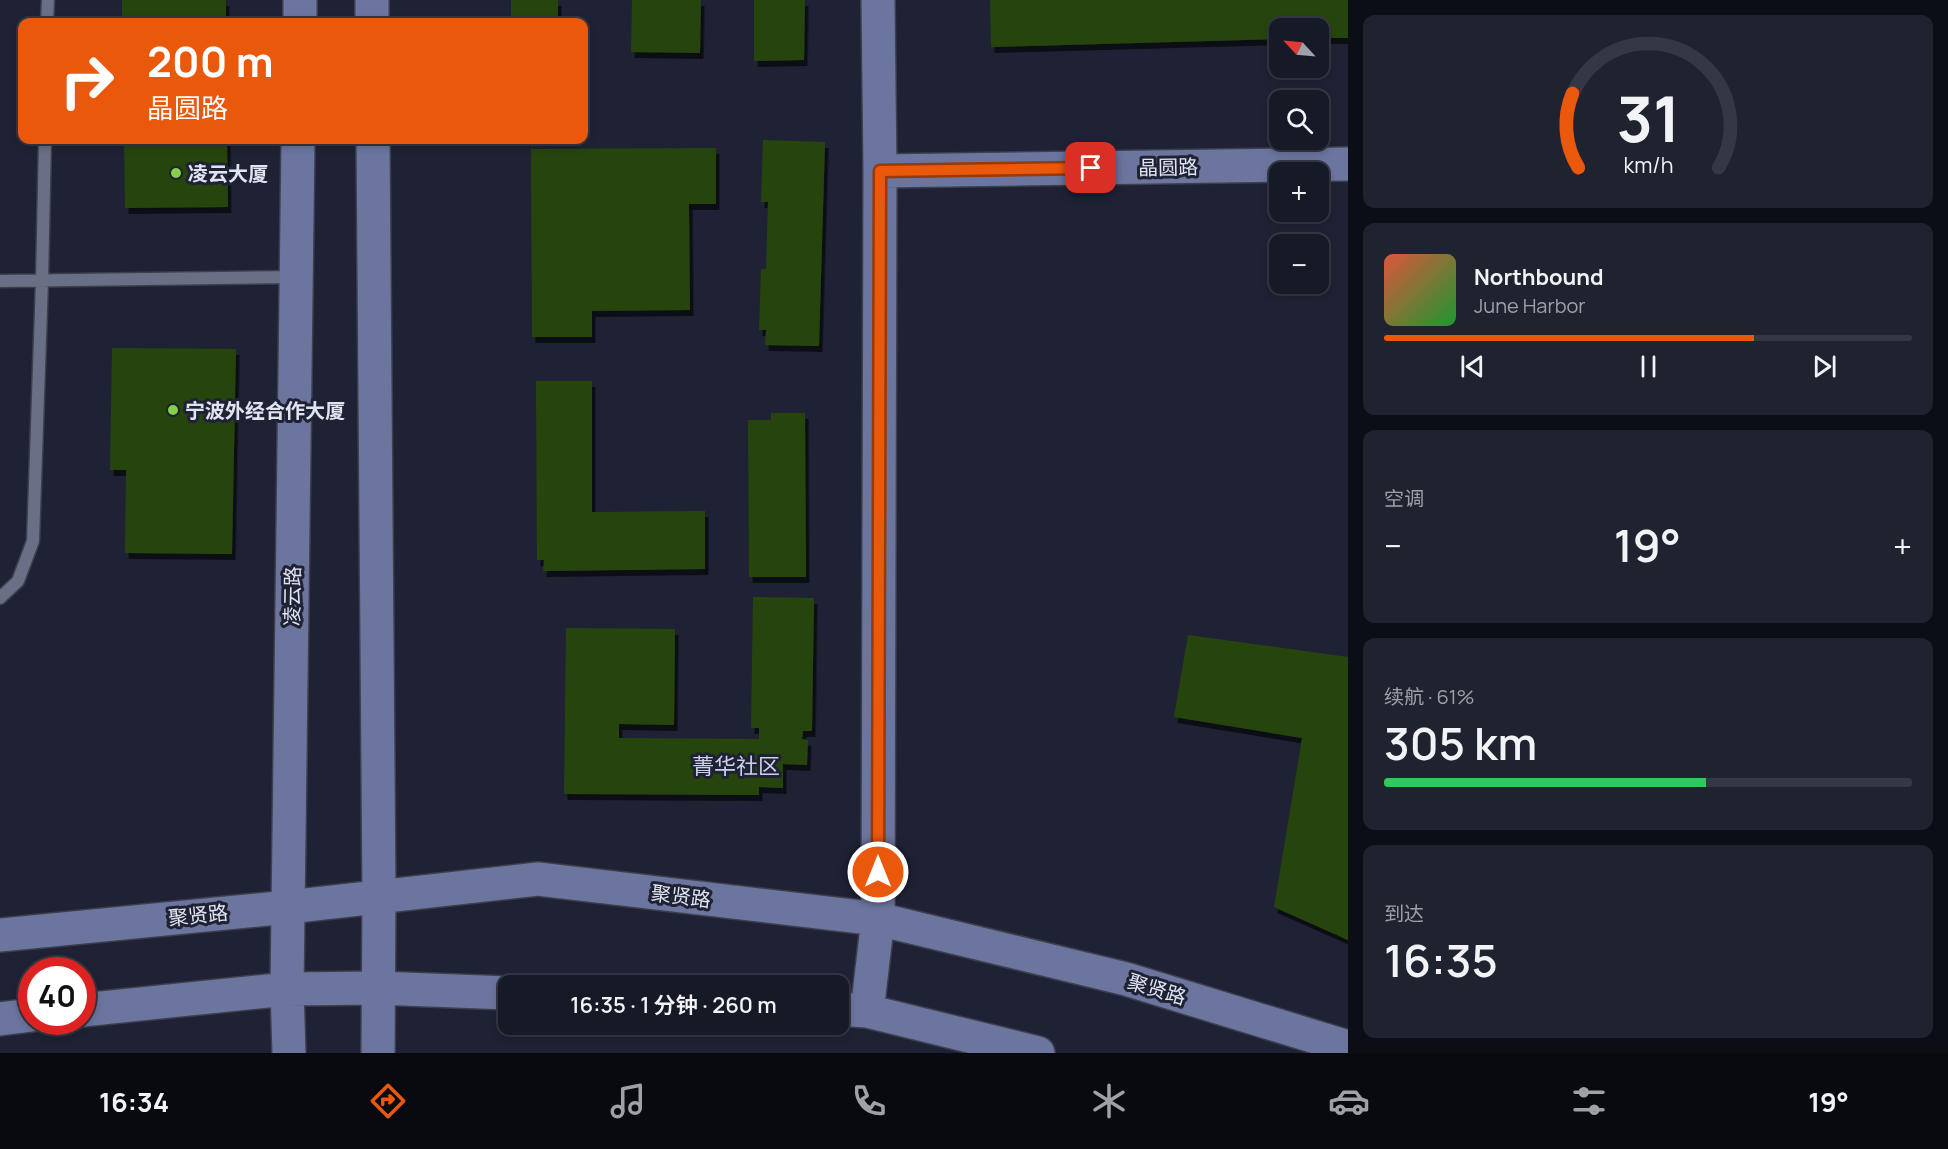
<!DOCTYPE html>
<html lang="zh">
<meta charset="utf-8">
<style>
body{margin:0;font-family:Manrope,"Noto Sans SC",sans-serif;background:#1f232f;color:#f1f3f6;height:100vh;display:flex;flex-direction:column;font-size:22px;white-space:nowrap}
*{box-sizing:border-box;margin:0}
p{font-size:20px;color:#9ea1a7}
.icon{flex:none;width:33px;height:33px;fill:none;stroke:currentColor;stroke-width:2;stroke-linecap:round;stroke-linejoin:round}
.map{position:relative;flex:1;overflow:hidden}
.details{display:flex;flex-direction:column;gap:15px;padding:15px;background:#0c0e15;width:600px}
.details>*{flex:none}
.hud{position:absolute;left:18px;top:18px;width:570px;height:126px;border-radius:12px;box-shadow:0 3px 9px #0003,0 0 0 2px #353844;background:#ea580c;color:#fff;overflow:hidden}
.needle{width:39px;rotate:296deg}
.buttons{position:absolute;left:1269px;top:18px;display:grid;gap:12px}
.buttons a{display:grid;place-items:center;width:60px;height:60px;border-radius:12px;background:#161a27;box-shadow:0 3px 9px #0003,0 0 0 2px #353844;font-size:30px}
.speed{position:absolute;left:18px;top:957px;display:flex;gap:12px;font-size:30px;font-weight:700;text-align:center}
.speed>*{display:grid;place-content:center;width:78px;height:78px;border-radius:50%;background:#161a27;box-shadow:0 3px 9px #0003,0 0 0 2px #353844;line-height:1}
.speed .limit{border:9px solid #d22;background:#fff;color:#111}
.pin{position:absolute;display:grid;place-items:center;width:51px;height:51px;color:#fff;margin:-26px;border-radius:12px;box-shadow:0 3px 9px #0006}
.me{position:absolute;width:66px;margin:-33px;rotate:0deg;stroke-linejoin:round;filter:drop-shadow(0 0 4px #0008)}
.turn{display:flex;align-items:center;gap:21px;height:126px;padding:0 30px;font-size:27px}
.turn .icon{width:78px;height:78px;stroke-width:2.5}
.turn b{display:block;font-size:42px;line-height:51px}
.big{font-size:45px;font-weight:600;line-height:1.1}
.details .tile{flex:1;display:flex;flex-direction:column;justify-content:center;gap:9px;min-width:0;padding:0 21px;border-radius:12px;background:#1f232f}
.details .dial{align-items:center;gap:0}
.dial svg{height:156px;overflow:visible;fill:none;stroke:#353844;stroke-width:7;stroke-linecap:round;text-anchor:middle}
.dial text{fill:#f1f3f6;stroke:none}
.song{display:flex;align-items:center;gap:18px}
.cover{width:72px;height:72px;border-radius:9px;background:linear-gradient(135deg,hsl(10 70% 55%),hsl(130 70% 35%))}
.played{height:6px;border-radius:3px;background:linear-gradient(90deg,#ea580c 70%,#353844 70%)}
.keys{display:flex;justify-content:space-around;direction:ltr}
.heat{display:flex;justify-content:space-between;align-items:center;font-size:33px;direction:ltr}
.charge{height:9px;border-radius:4px;background:linear-gradient(90deg,#34c759 61%,#353844 0)}
.trip{position:absolute;left:498px;top:975px;width:351px;height:60px;border-radius:12px;background:#161a27;box-shadow:0 3px 9px #0003,0 0 0 2px #353844;font-weight:600;line-height:60px;text-align:center}
.tab-bar{display:flex;height:96px;justify-content:space-around;align-items:center;background:#090a10;color:#9ea1a7}
.tab-bar .icon{width:42px;height:42px}
.tab-bar .current{color:#ea580c}
.tab-bar b{font-size:27px;color:#f1f3f6}
main{display:flex;flex:1;min-height:0}
.map>svg:first-child{display:block}
</style>
<main>
<div class="map">
<svg width="1348" height="1053" viewBox="0 0 1348 1053">
<defs>
<filter id="shadow"><feDropShadow dx="3.5" dy="6" stdDeviation="0" flood-color="#0009"/></filter>
</defs>
<rect width="100%" height="100%" fill="#1e2234"/>
<path fill="#284410" filter="url(#shadow)" d="M122,0h104v22h-104z
M511,0h47v22h-47z
M632,0h69l-1,53 -69,-1z
M754,0h51l-1,60 -50,1z
M990,0h358v38h-30v-10h-38v11l-289,8z
M124,140h103l1,67 -103,1z
M763,140l62,2 -6,204 -54,-1 1,-15h-7l2,-61h5l2,-67h-7z
M716,148v56h-27l1,106 -98,1v26h-60l-1,-188z
M112,348l124,1 -4,205 -107,-1 1,-83h-16z
M536,381h56v131l113,-1v58l-162,2 1,-11h-7z
M771,413h34l1,164h-57l-1,-157h23z
M753,597l61,1 -2,133h-9l-1,8 6,1 -1,25 -24,-1v24l-24,-1v8l-195,-1 2,-166 109,1 -1,96 -55,-1v14l140,1v-11h-8z
M1188,635l160,22v283l-74,-33 28,-169 -128,-21z"/>
<g fill="none" stroke-linecap="round" stroke-linejoin="round">
<defs>
<path id="lane" d="M47,22l1,-22
M0,281l296,-4
M0,598l18,-17 15,-40 9,-260 3,-141"/>
<path id="secondary" d="M372,0v22
M300,22v-22
M373,140l6,756 -1,157
M880,171l468,-7
M0,935l288,-28 250,-28 340,40 248,60 222,68
M838,1009l29,2 171,42
M82,1010l205,-21 91,-1 130,5
M867,1011l11,-92 2,-748 -2,-171
M0,1019l32,-4
M289,1053l-2,-64 11,-849"/>
</defs>
<use href="#lane" stroke="#3c3f4e" stroke-width="15"/>
<use href="#secondary" stroke="#3c3f4e" stroke-width="36"/>
<use href="#lane" stroke="#696f84" stroke-width="12"/>
<use href="#secondary" stroke="#6b759e" stroke-width="33"/>
</g>
<g fill="none" stroke-linecap="round" stroke-linejoin="round">
<defs>
<path id="route" d="M878,872l2,-701 211,-3"/>
</defs>
<use href="#route" stroke="#983908" stroke-width="15"/>
<use href="#route" stroke="#ea580c" stroke-width="10"/>
</g>
<g fill="#87cf4b" stroke="#1e2234" stroke-width="2">
<circle cx="176" cy="173" r="6"/>
<circle cx="173" cy="410" r="6"/>
</g>
<g text-anchor="middle" dominant-baseline="central" stroke-width="6" stroke-linejoin="round" paint-order="stroke">
<g font-size="20" fill="#e0e3f0" stroke="#1e2234">
<text transform="translate(1168 167) rotate(-1)">晶圆路</text>
<text transform="translate(292 596) rotate(-89)">凌云路</text>
<text transform="translate(681 896) rotate(7)">聚贤路</text>
<text transform="translate(198 915) rotate(-6)">聚贤路</text>
<text transform="translate(1157 989) rotate(17)">聚贤路</text>
</g>
<g font-size="20" font-weight="bold" fill="#e0e3f0" stroke="#1e2234" text-anchor="start">
<text x="188" y="173">凌云大厦</text>
<text x="185" y="410">宁波外经合作大厦</text>
</g>
<g font-size="22" fill="#cad1e9" stroke="#1e2234">
<text x="736" y="766">菁华社区</text>
</g>
</g>
</svg>
<div class="buttons">
<a><svg class="needle" viewBox="-14 -14 28 28"><path d="M0-13l5 13h-10z" fill="#e53935"/><path d="M0 13l5-13h-10z" fill="#9ea1a7"/></svg></a>
<a><svg class="icon" aria-label="search" viewBox="0 0 24 24"><circle cx="10" cy="10" r="6"/><path d="M15 15l6 6"/></svg></a>
<a>+</a>
<a>−</a>
</div>
<div class="speed"><div class="limit">40</div></div>
<div class="pin" style="left:1091px;top:168px;background:#d93025"><svg class="icon" aria-label="arrive" viewBox="0 0 24 24"><path d="M6 21V4h12l-3 4 3 4H6"/></svg></div>
<svg class="me" style="left:878px;top:872px" viewBox="-20 -20 40 40"><circle r="17" fill="#ea580c" stroke="#fff" stroke-width="3"/><path d="M0-11L8 9 0 5-8 9z" fill="#fff"/></svg>
<div class="trip">16:35 · 1 分钟 · 260 m</div>
<div class="hud">
<div class="turn"><svg class="icon" aria-label="right" viewBox="0 0 24 24"><path d="M7 20v-9h11M14 6l5 5-5 5"/></svg><div><b>200 m</b>晶圆路</div></div>
</div>
</div>
<section class="details">
<div class="tile dial"><svg viewBox="0 0 100 80">
<path d="M14 69A42 42 0 1 1 86 69"/>
<path d="M14 69A42 42 0 0 1 11 31" stroke="#ea580c"/>
<text x="50" y="56" font-size="32" font-weight="700">31</text>
<text x="50" y="72" font-size="11">km/h</text>
</svg></div>
<div class="tile">
<div class="song"><i class="cover"></i><div><b>Northbound</b><p>June Harbor</p></div></div>
<div class="played"></div>
<div class="keys"><svg class="icon" aria-label="previous" viewBox="0 0 24 24"><path d="M18 5L8 12l10 7zM5 5v14"/></svg><svg class="icon" aria-label="pause" viewBox="0 0 24 24"><path d="M8 5v14M16 5v14"/></svg><svg class="icon" aria-label="next" viewBox="0 0 24 24"><path d="M6 5l10 7-10 7zM19 5v14"/></svg></div>
</div>
<div class="tile"><p>空调</p>
<div class="heat"><a>−</a><b class="big">19°</b><a>+</a></div>
</div>
<div class="tile"><p>续航 · 61%</p><b class="big">305 km</b><div class="charge"></div></div>
<div class="tile"><p>到达</p><b class="big">16:35</b></div>
</section>
</main>
<nav class="tab-bar">
<b>16:34</b>
<svg class="icon current" aria-label="directions" viewBox="0 0 24 24"><path d="M12 3l9 9-9 9-9-9zM9 14v-3h6M13 9l2 2-2 2"/></svg>
<svg class="icon" aria-label="music" viewBox="0 0 24 24"><path d="M9 18V5l10-2v13"/><circle cx="6" cy="18" r="3"/><circle cx="16" cy="16" r="3"/></svg>
<svg class="icon" aria-label="phone" viewBox="0 0 24 24"><path d="M5 4h4l2 5-3 2q2 4 5 5l2-3 5 2v4C11 20 4 13 5 4z"/></svg>
<svg class="icon" aria-label="climate" viewBox="0 0 24 24"><path d="M12 3v18M4 7l16 10M4 17L20 7"/></svg>
<svg class="icon" aria-label="car" viewBox="0 0 24 24"><path d="M5 17H2v-5l4-1 3-4h7l3 4 3 1v5h-3M9 17h6M6 11h13"/><circle cx="7" cy="17" r="2"/><circle cx="17" cy="17" r="2"/></svg>
<svg class="icon" aria-label="filters" viewBox="0 0 24 24"><path d="M4 7h16M4 17h16"/><circle cx="9" cy="7" r="2"/><circle cx="15" cy="17" r="2"/></svg>
<b>19°</b>
</nav>
